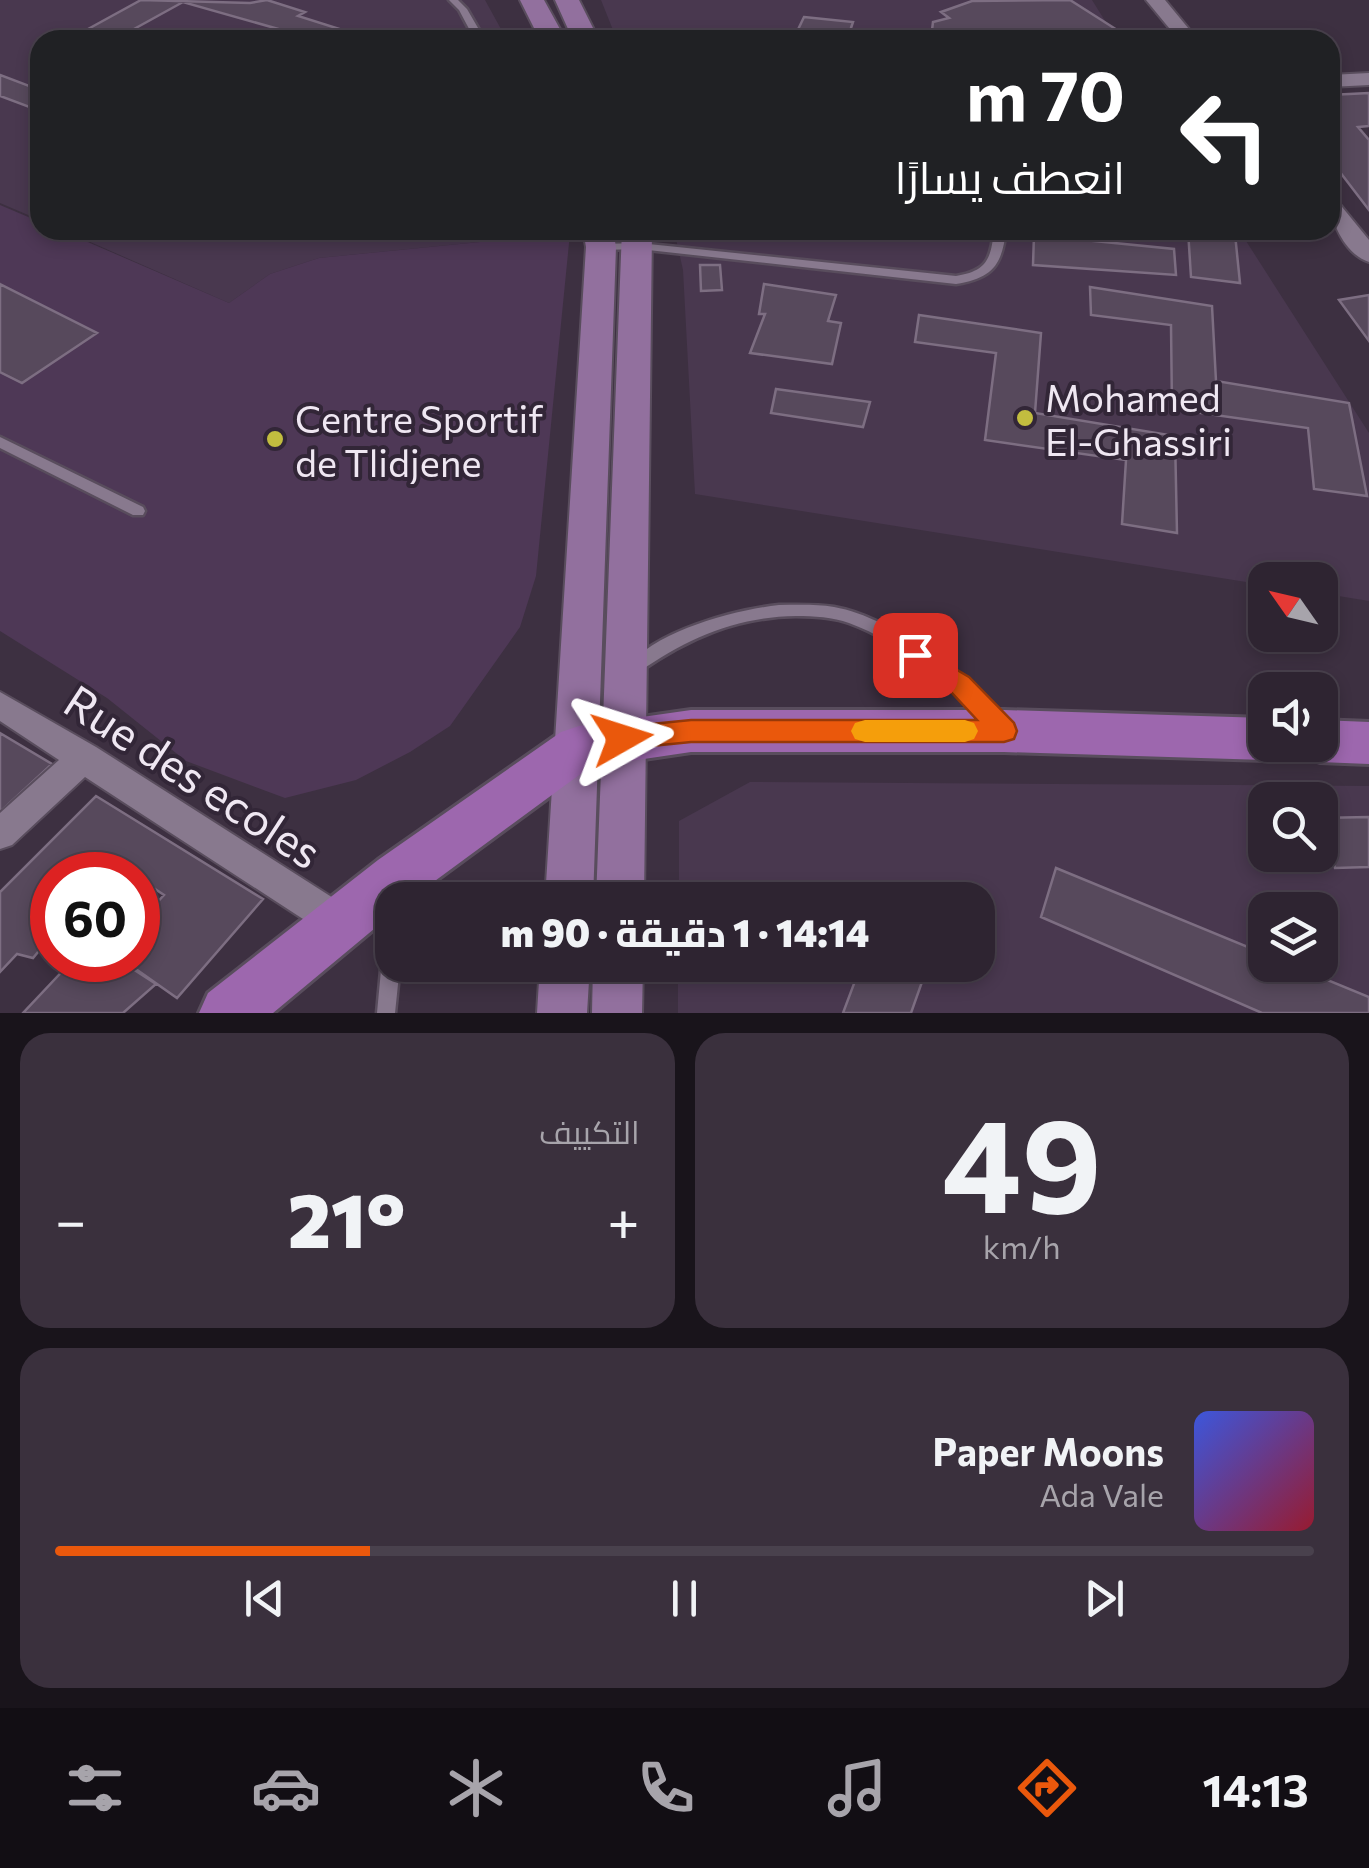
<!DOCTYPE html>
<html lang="ar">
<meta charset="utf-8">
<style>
body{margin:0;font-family:Commissioner,Cairo,sans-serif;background:#3a303d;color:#f1f3f6;direction:rtl;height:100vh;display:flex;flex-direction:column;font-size:38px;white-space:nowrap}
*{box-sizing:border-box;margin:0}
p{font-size:32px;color:#a7a4ab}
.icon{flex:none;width:55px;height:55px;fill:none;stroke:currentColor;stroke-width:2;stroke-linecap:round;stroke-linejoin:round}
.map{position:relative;height:1013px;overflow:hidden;direction:ltr}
.sheet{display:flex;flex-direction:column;gap:20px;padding:20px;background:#19141b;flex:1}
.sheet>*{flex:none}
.banner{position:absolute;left:30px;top:30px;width:1310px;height:210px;border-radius:30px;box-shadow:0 5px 15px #0003,0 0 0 2px #49414d;direction:rtl;background:#202124;color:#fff;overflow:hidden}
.needle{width:65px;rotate:304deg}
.controls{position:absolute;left:1248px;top:562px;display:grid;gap:20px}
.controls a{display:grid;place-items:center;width:90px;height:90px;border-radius:20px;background:#2e2431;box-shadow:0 5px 15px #0003,0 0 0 2px #49414d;font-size:50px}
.speed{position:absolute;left:30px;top:852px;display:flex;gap:20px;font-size:50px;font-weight:700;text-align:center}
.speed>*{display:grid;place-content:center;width:130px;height:130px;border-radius:50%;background:#2e2431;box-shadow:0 5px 15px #0003,0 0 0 2px #49414d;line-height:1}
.speed .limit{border:15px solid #d22;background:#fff;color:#111}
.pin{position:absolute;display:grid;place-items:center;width:85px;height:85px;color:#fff;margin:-42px;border-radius:20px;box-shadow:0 5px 15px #0006}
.me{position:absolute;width:110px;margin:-55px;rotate:84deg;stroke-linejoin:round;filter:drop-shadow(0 0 8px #0008)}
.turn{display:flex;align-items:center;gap:35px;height:210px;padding:0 50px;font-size:45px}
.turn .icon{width:130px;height:130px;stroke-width:2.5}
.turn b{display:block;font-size:70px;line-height:85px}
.big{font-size:75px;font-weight:800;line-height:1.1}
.sheet .tile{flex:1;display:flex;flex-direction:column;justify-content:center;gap:15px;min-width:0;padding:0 35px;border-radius:30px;background:#3a303d}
.sheet .dial{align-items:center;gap:0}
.dial b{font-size:130px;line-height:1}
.song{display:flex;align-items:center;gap:30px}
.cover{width:120px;height:120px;border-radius:15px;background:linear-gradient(135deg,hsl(230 70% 55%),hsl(350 70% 35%))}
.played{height:10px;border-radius:5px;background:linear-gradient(90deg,#ea580c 25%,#49414d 25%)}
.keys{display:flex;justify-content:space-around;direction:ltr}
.heat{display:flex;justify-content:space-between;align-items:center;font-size:55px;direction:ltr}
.sheet .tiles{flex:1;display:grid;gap:20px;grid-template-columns:1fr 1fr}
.tile:last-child{grid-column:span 2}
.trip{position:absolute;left:375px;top:882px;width:620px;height:100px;border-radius:30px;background:#2e2431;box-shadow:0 5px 15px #0003,0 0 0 2px #49414d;font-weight:800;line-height:100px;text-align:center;direction:rtl}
.dock{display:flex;height:160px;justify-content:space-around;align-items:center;background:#120e14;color:#a7a4ab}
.dock .icon{width:70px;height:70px}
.dock .active{color:#ea580c}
.dock b{font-size:45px;color:#f1f3f6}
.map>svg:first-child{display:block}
</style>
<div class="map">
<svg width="1369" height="1013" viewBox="0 0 1369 1013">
<rect width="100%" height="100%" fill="#3d3041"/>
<path fill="#49384f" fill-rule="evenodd" d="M0,0h485l22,40h-467v180l-40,-17z
M601,0h491l25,40h-500z
M63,230h507v3l-251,25 -49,16 -41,29z
M674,230h565l130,203v168l-49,-8v-13h-55v5l-570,-91 -12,-224z
M750,782l619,4v227h-691v-48h300v-65h-299v-79zM1265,800h55v55h-55zM1265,910h55v55h-55z"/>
<path fill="#4e3856" d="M0,205l40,17v8h20l169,73 41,-29 49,-16 251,-25 -34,343 -16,51 -70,99 -40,26 -54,28 -71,18 -99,-37 -79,-63 -107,-67z"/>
<path fill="#57495c" stroke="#7d6e82" stroke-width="2.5" d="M141,0l109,3 17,-3 38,12 -7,4 73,23 -54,1 -134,-38 -69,38h-46z
M1070,0l55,35 -7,5 -187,-2 2,-16 16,-4 -8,-6 31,-11z
M804,17l49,5 -6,18h-54z
M0,75l40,15v21l-40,-15z
M1369,93v33l-11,1 11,13v70l-39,-51v-64z
M1188,230l47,4 5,49 -49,-6z
M1034,235l140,14 2,26 -143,-10z
M700,265h20l2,25 -21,1z
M0,284l97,49 -75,50 -22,-11z
M764,284l72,11 -8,26 13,2 -9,41 -82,-11 15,-39h-6z
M1090,287l122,19 4,75 133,22 18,93 -53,-7 -6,-61 -136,-19 -1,-84 -80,-10z
M1369,295v46l-30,-41z
M919,315l122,18 -6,80 140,23 2,97 -55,-9 4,-64 -141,-20 11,-87 -81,-11z
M776,389l94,13 -7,25 -92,-14z
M0,733l52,31 -52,48z
M96,796l167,103 -86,99 -54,-38h15v-37l26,-28 -33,-22 -79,2v60l-19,23 -16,-4 -17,18v-80z
M1369,817v50l-34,1 -15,-50z
M1056,868l209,86v11h26l78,32v16h-107l-221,-96z
M73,960h46l37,24 -33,29h-100z
M861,965h67l-17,48h-68z"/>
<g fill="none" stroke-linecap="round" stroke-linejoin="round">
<defs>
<path id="service" d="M449,0h9l9,9 18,31h-10l-16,-30z
M994,230h12c-4,36 -14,48 -50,54l-317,-35 -38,1 -6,-3 6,-3 38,-1 317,33c31,-5 35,-17 38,-46z
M0,437l143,70 2,4 -2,4h-10l-133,-67z
M779,605c18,0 37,-1 55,2 62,11 125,69 169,111l2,5 -2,5 -6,2 -6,-2c-38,-39 -89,-86 -142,-105 -16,-6 -35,-7 -53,-7 -60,1 -108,22 -157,56l-5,2 -5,-2 -3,-4c29,-37 108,-58 153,-63z
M392,940v25h8l-5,48h-18l6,-64 3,-6z"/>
<path id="minor" d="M1146,0h19l33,40h-19z
M1369,73v12l-39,2v-12z
M1330,200l8,2 31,38v22c-23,-7 -39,-40 -39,-62z
M0,692l96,55 256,163 5,12 -5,12 -13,5 -13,-5 -241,-157 -73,68 -12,4v-36l59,-53 -59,-39z"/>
<path id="secondary" d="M520,0h24l22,40h-26z
M555,0h24l20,40h-26z
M583,230h30l3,17 -23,653h-48l41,-653z
M622,230h30l-8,670h-48z
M540,965h50l-3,48h-50z
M593,965h50l-1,48h-50z"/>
<path id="primary" d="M691,710h313l261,8v27h22l-5,9 -17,6 -261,-8h-313l-101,15 -181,133h-17v14l-119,99h-74l9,-20 170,-133 183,-128 18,-6z
M1320,720l49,2v42l-49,-2 -17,-6 -6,-11h23z"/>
</defs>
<use href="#service" stroke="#594d5d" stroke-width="5"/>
<use href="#minor" stroke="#594d5d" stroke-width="4"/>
<use href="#secondary" stroke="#594d5d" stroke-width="4"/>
<use href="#primary" stroke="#594d5d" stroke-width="6"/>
<use href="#service" fill="#88798e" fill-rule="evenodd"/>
<use href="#minor" fill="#88798e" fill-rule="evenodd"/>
<use href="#secondary" fill="#92709e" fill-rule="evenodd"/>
<use href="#primary" fill="#9d67ae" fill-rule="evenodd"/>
</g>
<path fill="#ea580c" stroke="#983908" stroke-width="2.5" d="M915,645l54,32 45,46 3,8 -3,8 -10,3h-313l-69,7 -10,-3 -4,-8 4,-8 10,-3 69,-7h286l-26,-28 -45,-30 -4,-7 4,-7z"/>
<path fill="#f59e0b" d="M865,720h100l9,3 4,8 -4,8 -9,3h-100l-10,-3 -4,-8 4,-8z"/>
<g fill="#c2bd3f" stroke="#322637" stroke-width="4">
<circle cx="1025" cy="418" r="10"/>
<circle cx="275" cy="439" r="10"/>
</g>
<g text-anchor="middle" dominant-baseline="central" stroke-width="8" stroke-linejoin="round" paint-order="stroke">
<g font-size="38" fill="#efe7f2" stroke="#322637" text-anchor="start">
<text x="1045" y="396">Mohamed<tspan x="1045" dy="44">El-Ghassiri</tspan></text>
<text x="295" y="417">Centre Sportif<tspan x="295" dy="44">de Tlidjene</tspan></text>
</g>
<g font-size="45" fill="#efe7f2" stroke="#322637">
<text transform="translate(194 775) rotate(33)">Rue des ecoles</text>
</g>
</g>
</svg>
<div class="controls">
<a><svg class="needle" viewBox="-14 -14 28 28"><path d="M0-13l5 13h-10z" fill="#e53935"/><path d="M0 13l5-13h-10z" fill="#a7a4ab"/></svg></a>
<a><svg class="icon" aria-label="sound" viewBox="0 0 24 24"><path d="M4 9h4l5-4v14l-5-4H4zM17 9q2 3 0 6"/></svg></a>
<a><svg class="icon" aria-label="search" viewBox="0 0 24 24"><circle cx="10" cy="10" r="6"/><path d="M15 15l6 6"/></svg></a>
<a><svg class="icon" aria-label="layers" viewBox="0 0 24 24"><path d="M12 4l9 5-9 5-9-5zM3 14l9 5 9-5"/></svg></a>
</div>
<div class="speed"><div class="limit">60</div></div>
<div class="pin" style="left:915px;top:655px;background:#d93025"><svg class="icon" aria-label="arrive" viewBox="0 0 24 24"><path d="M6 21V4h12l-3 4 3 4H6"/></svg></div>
<svg class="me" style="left:622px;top:738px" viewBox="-20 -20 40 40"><path d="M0-17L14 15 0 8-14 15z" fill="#ea580c" stroke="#fff" stroke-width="4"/></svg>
<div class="trip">14:14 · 1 دقيقة · 90 m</div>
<div class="banner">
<div class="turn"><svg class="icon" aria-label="left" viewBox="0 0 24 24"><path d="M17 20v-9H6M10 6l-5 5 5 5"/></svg><div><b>70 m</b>انعطف يسارًا</div></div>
</div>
</div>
<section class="sheet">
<div class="tiles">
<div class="tile dial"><b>49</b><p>km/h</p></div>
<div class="tile"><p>التكييف</p>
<div class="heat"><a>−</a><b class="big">21°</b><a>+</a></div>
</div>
<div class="tile">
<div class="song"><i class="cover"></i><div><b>Paper Moons</b><p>Ada Vale</p></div></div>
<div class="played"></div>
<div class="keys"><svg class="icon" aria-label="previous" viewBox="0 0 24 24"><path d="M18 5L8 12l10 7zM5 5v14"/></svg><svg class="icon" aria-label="pause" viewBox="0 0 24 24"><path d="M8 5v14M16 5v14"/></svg><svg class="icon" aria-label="next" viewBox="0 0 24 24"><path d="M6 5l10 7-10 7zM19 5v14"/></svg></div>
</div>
</div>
</section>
<nav class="dock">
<b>14:13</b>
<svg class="icon active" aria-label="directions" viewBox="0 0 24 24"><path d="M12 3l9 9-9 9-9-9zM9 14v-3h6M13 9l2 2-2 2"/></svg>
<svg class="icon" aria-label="music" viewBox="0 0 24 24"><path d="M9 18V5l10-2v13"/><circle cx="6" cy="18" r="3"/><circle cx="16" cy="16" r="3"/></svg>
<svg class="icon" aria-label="phone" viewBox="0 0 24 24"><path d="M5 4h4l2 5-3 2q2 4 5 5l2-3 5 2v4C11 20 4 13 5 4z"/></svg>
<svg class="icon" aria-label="climate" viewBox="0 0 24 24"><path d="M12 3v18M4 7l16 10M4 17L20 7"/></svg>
<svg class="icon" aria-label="car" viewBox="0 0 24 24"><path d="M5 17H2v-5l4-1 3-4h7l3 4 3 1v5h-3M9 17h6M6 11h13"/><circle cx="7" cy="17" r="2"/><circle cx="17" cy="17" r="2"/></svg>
<svg class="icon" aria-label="filters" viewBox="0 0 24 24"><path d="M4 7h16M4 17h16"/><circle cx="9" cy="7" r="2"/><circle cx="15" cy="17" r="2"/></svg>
</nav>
